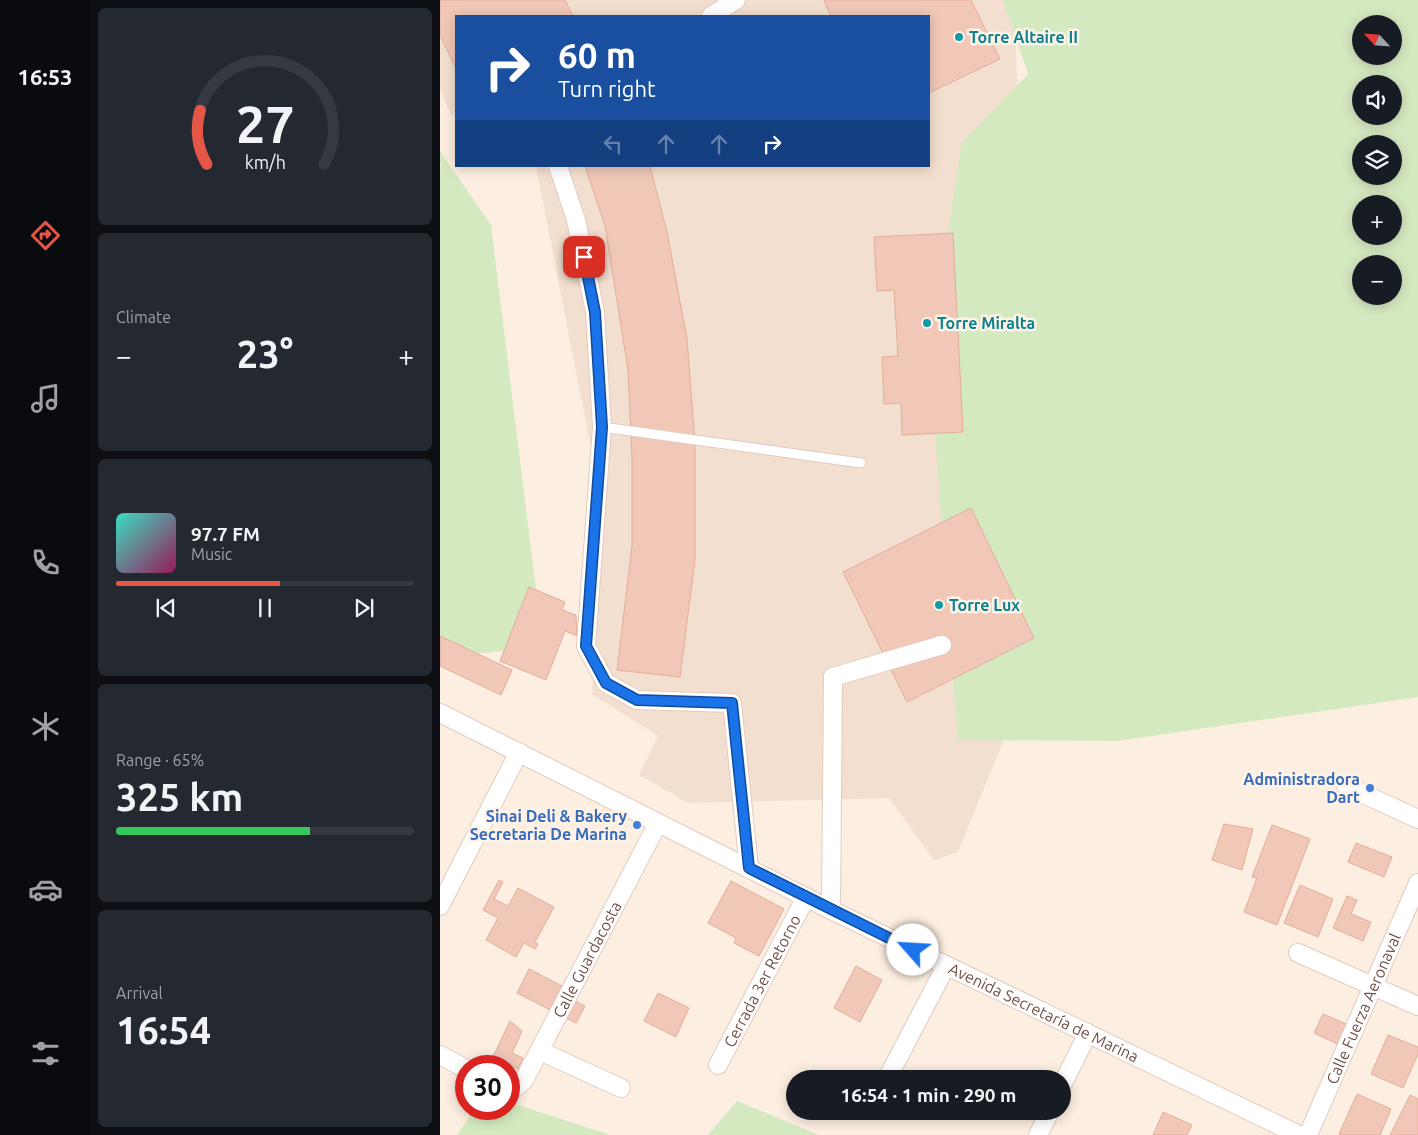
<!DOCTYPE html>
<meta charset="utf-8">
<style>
body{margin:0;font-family:Ubuntu,sans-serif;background:#242831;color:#f1f3f6;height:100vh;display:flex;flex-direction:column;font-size:19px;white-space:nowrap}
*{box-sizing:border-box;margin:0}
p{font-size:16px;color:#9ea1a6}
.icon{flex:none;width:28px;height:28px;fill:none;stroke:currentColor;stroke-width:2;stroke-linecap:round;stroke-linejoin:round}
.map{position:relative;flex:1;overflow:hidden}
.panel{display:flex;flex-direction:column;gap:8px;padding:8px;background:#0d0f14;width:350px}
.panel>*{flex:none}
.banner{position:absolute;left:15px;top:15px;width:475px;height:152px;border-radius:0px;box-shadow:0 2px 12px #0003;background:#1a4fa0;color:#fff;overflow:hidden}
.needle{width:32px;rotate:296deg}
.tools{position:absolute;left:912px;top:15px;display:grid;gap:10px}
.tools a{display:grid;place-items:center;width:50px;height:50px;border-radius:50%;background:#171b24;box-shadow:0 2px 12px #0003;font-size:25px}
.speed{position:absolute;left:15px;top:1055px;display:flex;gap:10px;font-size:25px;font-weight:700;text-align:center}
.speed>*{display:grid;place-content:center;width:65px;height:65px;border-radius:50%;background:#171b24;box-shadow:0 2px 12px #0003;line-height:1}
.speed .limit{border:8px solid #d22;background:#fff;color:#111}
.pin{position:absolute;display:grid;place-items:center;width:42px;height:42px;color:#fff;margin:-21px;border-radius:10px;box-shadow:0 2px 8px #0006}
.me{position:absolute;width:55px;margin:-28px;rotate:296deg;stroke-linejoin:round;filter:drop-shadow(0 0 4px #0008)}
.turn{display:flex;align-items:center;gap:18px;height:105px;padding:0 20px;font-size:22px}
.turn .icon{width:65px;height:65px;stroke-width:2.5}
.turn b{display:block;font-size:35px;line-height:42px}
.lanes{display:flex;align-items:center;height:48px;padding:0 20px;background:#0003;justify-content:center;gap:25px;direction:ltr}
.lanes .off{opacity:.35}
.big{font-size:38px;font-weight:600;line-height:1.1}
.panel .card{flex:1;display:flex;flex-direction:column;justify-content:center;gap:8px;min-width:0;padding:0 18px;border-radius:8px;background:#242831}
.panel .dial{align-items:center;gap:0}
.dial svg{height:130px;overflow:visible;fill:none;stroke:#363941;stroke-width:7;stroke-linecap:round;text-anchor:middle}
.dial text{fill:#f1f3f6;stroke:none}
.song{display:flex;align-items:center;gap:15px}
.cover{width:60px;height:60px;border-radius:8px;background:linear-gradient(135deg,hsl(170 70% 55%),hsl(330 70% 35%))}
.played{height:5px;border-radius:2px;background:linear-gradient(90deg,#e65646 55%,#363941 55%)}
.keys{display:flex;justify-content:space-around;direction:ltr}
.heat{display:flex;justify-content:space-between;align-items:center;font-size:28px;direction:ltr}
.charge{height:8px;border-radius:4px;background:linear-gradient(90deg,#34c759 65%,#363941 0)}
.trip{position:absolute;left:346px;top:1070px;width:285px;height:50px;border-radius:25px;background:#171b24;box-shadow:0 2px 12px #0003;font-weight:600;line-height:50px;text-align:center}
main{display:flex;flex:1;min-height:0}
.tab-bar{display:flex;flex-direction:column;width:90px;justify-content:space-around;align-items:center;background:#090b0e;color:#9ea1a6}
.tab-bar .icon{width:35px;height:35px}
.tab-bar .active{color:#e65646}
.tab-bar b{font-size:22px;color:#f1f3f6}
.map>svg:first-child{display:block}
</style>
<main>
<nav class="tab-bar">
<b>16:53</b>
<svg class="icon active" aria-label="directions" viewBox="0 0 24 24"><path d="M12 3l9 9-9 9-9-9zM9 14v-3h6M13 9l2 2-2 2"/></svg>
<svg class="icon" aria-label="music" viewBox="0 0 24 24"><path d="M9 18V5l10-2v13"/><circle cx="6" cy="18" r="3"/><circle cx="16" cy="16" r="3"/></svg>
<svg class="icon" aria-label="phone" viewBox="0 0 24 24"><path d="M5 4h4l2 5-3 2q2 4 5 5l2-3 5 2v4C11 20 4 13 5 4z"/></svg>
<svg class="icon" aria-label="climate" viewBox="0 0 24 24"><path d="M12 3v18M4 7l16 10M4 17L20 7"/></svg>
<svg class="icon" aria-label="car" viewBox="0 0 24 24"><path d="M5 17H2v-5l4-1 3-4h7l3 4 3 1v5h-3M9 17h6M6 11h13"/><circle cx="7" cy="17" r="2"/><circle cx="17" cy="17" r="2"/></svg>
<svg class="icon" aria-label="filters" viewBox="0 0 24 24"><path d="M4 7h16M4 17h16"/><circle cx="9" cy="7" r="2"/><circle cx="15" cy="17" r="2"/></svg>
</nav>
<section class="panel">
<div class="card dial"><svg viewBox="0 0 100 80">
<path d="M14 69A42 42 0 1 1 86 69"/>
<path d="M14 69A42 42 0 0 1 10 36" stroke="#e65646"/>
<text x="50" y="56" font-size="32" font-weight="700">27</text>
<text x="50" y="72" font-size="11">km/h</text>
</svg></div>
<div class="card"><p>Climate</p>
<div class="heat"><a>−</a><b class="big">23°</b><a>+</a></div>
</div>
<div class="card">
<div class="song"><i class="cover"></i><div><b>97.7 FM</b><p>Music</p></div></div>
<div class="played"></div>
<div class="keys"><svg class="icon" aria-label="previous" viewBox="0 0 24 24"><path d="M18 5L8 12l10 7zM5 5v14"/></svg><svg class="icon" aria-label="pause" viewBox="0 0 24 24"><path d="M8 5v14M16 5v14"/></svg><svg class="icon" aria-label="next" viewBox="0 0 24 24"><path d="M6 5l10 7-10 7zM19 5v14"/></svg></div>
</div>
<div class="card"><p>Range · 65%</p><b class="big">325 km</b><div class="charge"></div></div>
<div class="card"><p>Arrival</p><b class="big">16:54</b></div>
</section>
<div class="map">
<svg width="978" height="1135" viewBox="0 0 978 1135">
<rect width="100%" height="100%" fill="#fceee0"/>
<path fill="#f3dfcf" d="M0,0h568l6,6 28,640 -84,206 -24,8 -45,-62 -201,5 -49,-28 19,-39 -66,-42 11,-184 -67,-344h393v-150h-473v100l-5,-1 -11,-26z"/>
<path fill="#d5e9c0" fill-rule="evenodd" d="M563,0h415v697l-301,44 -159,-1 -29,-385 33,-213 66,-68zM921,24h33v32h-33zM921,84h33v32h-33zM921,144h33v32h-33zM921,204h33v32h-33zM921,264h33v32h-33z
M0,151l51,74 52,422 -103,10z
M297,1101l82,34h-111z
M69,1102l101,33h-153l18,-26h34z"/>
<path fill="#f1c8b8" stroke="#e3ad99" d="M0,0h125l8,16h-117v53l-16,-34z
M386,0h145l29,59 -71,34v-77h-98l-7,-15z
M145,166h65l17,66 20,107 8,104v116l-15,118 -63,-7 15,-124v-88l-4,-88 -23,-144z
M513,233l10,199 -61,3 -1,-32 -17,1 -2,-47 16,-1 -4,-66 -17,1 -3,-54z
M531,508l63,130 -127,64 -64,-130z
M89,587l36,15 -3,8 14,5 1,21 -12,-5 -19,49 -46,-19z
M0,636l72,34 -11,25 -61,-29z
M784,824l29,5 -11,41 -30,-10z
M832,825l38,14 -33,86 -33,-13 13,-34 -5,-1z
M916,843l36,14 -8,20 -36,-15z
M59,880l4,2 -9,17 14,7 10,-18 36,19 -19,35 3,2 -3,5 -11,-6 -8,14 -30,-17 12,-22 -15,-8z
M291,881l53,28 -25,47 -25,-13 2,-5 -28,-15z
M860,885l33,14 -15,38 -34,-14z
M907,896l10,4 -6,14 20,8 -8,19 -30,-13z
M416,966l26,14 -22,42 -26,-14z
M89,969l37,19 -3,7 22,11 -9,17 -59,-30z
M218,993l31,15 -13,29 -32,-16z
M883,1014l30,13 -9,20 -30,-14z
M70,1021l12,10 -10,22 11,5 -5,11 -25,-12z
M948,1035l30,12v7l-15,34 -32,-14z
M917,1094l34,15 -11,26h-38l-3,-1z
M970,1095l8,4v36h-28z
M723,1112l29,13 -5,10h-34z"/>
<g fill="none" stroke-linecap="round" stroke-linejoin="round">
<defs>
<path id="lane" d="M162,427l259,36"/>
<g id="street">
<path d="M271,16l25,-16"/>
<path d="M118,166l18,54 19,92 7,115 -16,219 20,37 31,17 95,3 17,165"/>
<path id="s1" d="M0,713l391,197 468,225"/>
<path d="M906,786l72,33"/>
<path d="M0,906l79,-154"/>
<path d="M391,910l2,-233 109,-32"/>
<path d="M858,953l120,53"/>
<path d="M100,1051l81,37"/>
<path d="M0,1055l26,14"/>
<path id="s2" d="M278,1065l88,-168"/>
<path d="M447,1079l59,-113"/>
<path d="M622,1085l26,-52"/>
<path id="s3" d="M69,1088h6l9,-8 134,-257"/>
<path d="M598,1135l12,-24"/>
<path id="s4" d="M868,1135l110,-252"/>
</g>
</defs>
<use href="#lane" stroke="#e2cbc0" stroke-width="11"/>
<use href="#street" stroke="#e2cbc0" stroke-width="20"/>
<use href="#lane" stroke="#fff" stroke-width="9"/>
<use href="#street" stroke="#fff" stroke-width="18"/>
</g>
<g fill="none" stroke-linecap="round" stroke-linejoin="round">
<defs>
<path id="route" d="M144,257l11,55 7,115 -16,219 20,37 31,17 95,3 17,165 164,82"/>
</defs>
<use href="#route" stroke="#114b97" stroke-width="12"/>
<use href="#route" stroke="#1a73e8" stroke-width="9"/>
</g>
<g fill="#0f9aa8" stroke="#fff2e6" stroke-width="2">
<circle cx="519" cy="37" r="5"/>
<circle cx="487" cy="323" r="5"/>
<circle cx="499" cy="605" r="5"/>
</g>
<g fill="#3f7fe0" stroke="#fff2e6" stroke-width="2">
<circle cx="930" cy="788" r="5"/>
<circle cx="197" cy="825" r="5"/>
</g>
<g text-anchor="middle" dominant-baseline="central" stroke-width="5" stroke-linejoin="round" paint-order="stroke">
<g font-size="16" font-weight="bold" fill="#0d838f" stroke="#fff2e6" text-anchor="start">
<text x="529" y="37">Torre Altaire II</text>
<text x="497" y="323">Torre Miralta</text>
<text x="509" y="605">Torre Lux</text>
</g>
<g font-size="16" font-weight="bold" fill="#366cbe" stroke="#fff2e6" text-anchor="end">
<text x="920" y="779">Administradora<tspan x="920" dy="18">Dart</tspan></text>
<text x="187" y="816">Sinai Deli &amp; Bakery<tspan x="187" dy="18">Secretaria De Marina</tspan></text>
</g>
<g font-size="16" fill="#725248" stroke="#fff2e6">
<text stroke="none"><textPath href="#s3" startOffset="154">Calle Guardacosta</textPath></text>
<text stroke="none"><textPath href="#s2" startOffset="95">Cerrada 3er Retorno</textPath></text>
<text stroke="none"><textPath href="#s4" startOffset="138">Calle Fuerza Aeronaval</textPath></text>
<text stroke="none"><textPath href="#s1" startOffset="674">Avenida Secretaría de Marina</textPath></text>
</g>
</g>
</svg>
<div class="tools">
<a><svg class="needle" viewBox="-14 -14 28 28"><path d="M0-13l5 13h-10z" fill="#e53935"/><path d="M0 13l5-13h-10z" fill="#9ea1a6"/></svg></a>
<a><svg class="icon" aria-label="sound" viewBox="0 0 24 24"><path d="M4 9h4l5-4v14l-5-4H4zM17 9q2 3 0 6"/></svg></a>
<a><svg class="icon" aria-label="layers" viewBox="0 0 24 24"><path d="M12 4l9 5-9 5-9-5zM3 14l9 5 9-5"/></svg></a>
<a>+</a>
<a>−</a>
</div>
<div class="speed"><div class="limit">30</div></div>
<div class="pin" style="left:144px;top:257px;background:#d93025"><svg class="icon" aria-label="arrive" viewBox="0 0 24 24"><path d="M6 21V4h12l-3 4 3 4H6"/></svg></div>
<svg class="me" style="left:473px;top:950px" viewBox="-20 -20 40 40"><circle r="19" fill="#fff"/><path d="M0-13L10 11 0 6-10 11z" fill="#1a73e8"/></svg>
<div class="trip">16:54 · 1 min · 290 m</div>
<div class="banner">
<div class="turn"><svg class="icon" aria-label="right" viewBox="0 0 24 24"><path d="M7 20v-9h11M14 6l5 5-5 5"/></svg><div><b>60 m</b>Turn right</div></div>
<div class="lanes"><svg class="icon off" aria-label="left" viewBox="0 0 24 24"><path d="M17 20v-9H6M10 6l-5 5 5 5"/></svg><svg class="icon off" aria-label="ahead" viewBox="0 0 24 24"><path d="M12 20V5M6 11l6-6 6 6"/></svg><svg class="icon off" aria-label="ahead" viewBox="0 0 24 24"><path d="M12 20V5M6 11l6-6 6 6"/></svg><svg class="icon" aria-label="right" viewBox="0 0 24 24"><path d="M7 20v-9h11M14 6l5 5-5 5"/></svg></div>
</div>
</div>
</main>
